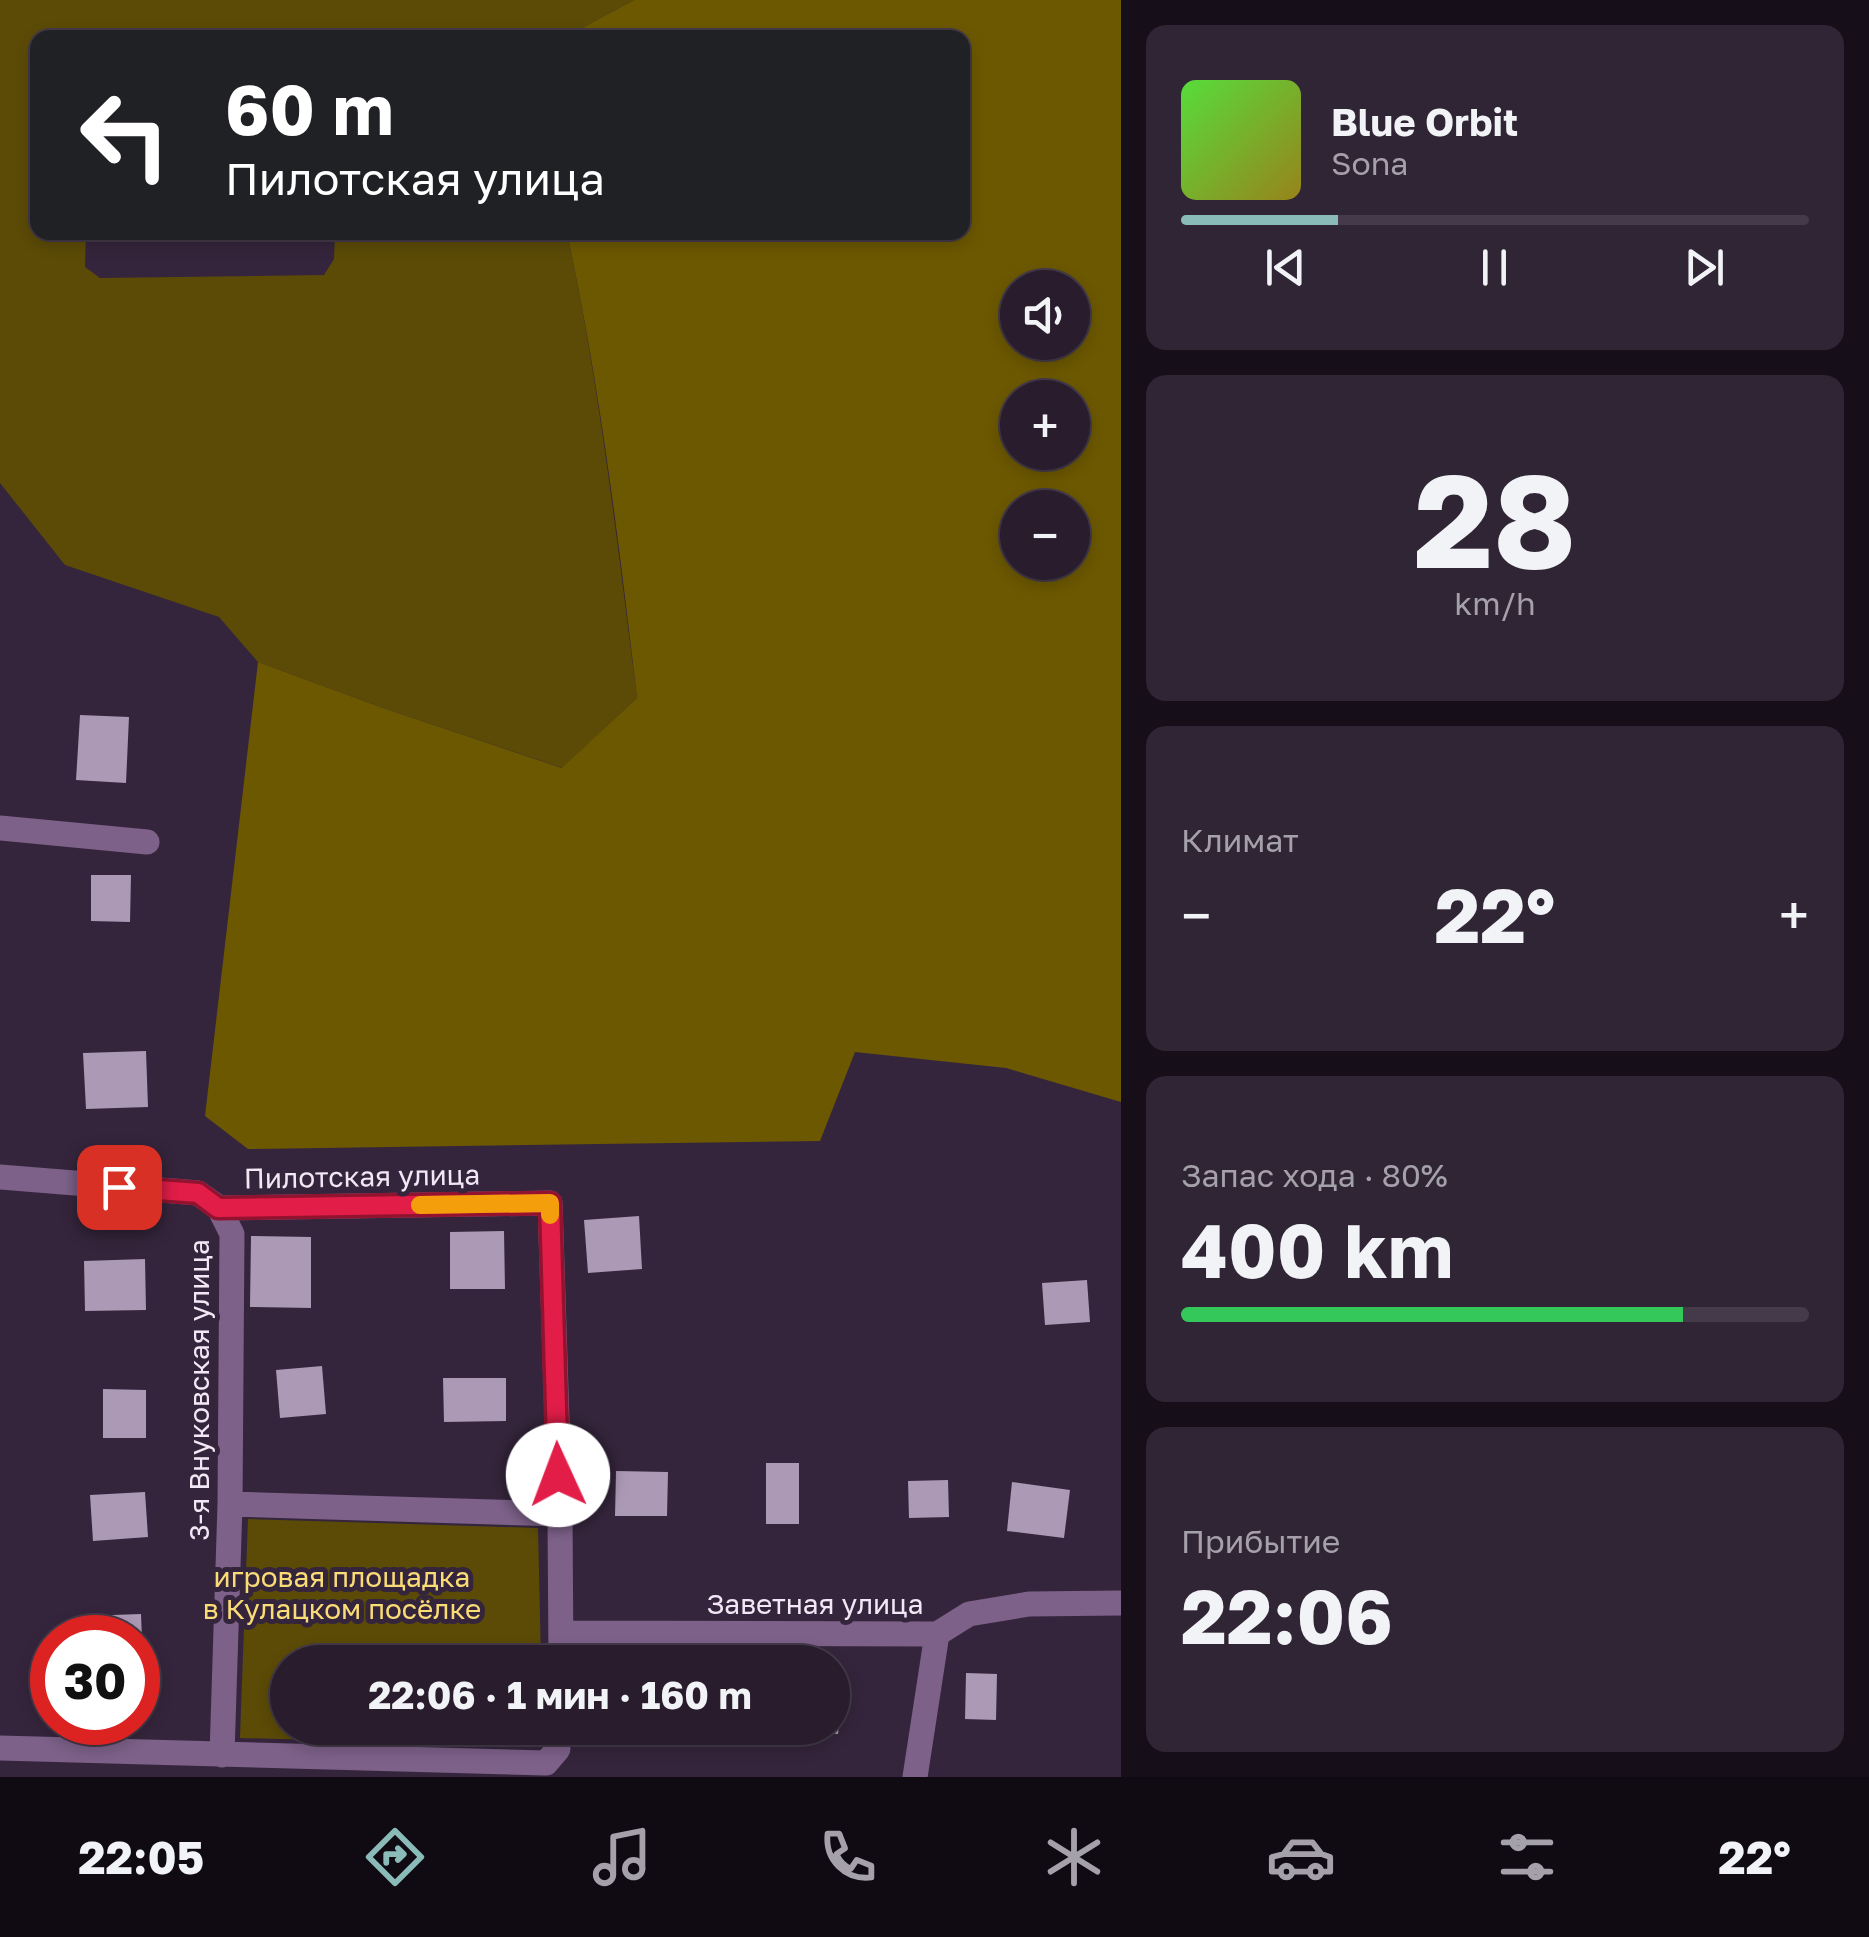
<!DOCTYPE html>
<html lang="ru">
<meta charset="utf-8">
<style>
body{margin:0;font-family:"Golos Text",sans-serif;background:#302535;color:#f1f3f6;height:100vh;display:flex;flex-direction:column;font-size:38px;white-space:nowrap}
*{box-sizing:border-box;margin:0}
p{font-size:32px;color:#a5a1aa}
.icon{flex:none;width:55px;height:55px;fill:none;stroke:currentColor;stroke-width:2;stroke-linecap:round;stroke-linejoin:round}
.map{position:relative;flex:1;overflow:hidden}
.details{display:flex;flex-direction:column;gap:25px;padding:25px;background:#160f19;width:748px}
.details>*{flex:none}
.top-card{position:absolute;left:30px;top:30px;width:940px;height:210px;border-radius:20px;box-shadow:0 5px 15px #0003,0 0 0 2px #443a49;background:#202124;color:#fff;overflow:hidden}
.buttons{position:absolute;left:1000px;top:270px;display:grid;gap:20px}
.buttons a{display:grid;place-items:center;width:90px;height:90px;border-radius:50%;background:#281c2d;box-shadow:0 5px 15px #0003,0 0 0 2px #443a49;font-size:50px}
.speed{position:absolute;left:30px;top:1615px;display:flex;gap:20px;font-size:50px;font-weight:700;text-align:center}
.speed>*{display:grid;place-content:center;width:130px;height:130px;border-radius:50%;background:#281c2d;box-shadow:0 5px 15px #0003,0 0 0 2px #443a49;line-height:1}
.speed .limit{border:15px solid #d22;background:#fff;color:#111}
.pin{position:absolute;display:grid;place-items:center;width:85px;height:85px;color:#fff;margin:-42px;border-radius:20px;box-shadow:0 5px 15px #0006}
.me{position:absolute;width:110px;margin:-55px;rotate:358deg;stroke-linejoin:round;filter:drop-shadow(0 0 8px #0008)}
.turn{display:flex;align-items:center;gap:35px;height:210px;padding:0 30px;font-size:45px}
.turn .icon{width:130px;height:130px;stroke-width:2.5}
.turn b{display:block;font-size:70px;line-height:85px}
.big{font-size:75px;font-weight:700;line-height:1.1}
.details .tile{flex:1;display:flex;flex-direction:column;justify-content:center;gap:15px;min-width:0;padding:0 35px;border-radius:20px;background:#302535}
.details .dial{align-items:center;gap:0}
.dial b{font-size:130px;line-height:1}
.song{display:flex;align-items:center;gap:30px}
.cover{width:120px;height:120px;border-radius:15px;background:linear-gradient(135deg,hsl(110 70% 55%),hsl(50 70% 35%))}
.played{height:10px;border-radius:5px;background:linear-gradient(90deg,#8bbbb9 25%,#443a49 25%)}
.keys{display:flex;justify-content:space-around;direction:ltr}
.heat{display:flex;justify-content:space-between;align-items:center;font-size:55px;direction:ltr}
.charge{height:15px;border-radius:8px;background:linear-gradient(90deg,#34c759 80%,#443a49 0)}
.trip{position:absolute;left:270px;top:1645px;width:580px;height:100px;border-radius:50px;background:#281c2d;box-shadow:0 5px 15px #0003,0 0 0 2px #443a49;font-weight:700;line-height:100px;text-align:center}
.menu{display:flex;height:160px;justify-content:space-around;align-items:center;background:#100b12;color:#a5a1aa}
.menu .icon{width:70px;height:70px}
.menu .on{color:#8bbbb9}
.menu b{font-size:45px;color:#f1f3f6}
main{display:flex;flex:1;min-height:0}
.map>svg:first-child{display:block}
</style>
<main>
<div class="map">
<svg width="1122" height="1777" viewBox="0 0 1122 1777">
<rect width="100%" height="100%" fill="#35253c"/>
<path fill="#5c4b07" d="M0,0h634l-69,37 -527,1v194l48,1 -1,34 15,11 224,-3 10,-16 1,-26h232c33,153 50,310 70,465l-74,70 -180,-60 -125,-46 -39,-45 -154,-52 -65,-82z
M248,1519l290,9 3,134h-253v66h254l1,18 -303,-8z"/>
<path fill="#6c5800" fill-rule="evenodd" d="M634,0h487v1102l-115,-34 -151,-16 -35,89 -572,8 -43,-33 53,-454 125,46 179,60 75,-70c-18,-155 -37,-313 -70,-465l395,-1v-194l-397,-1zM1018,288h54v54h-54zM1018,398h54v54h-54zM1018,508h54v54h-54z"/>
<path fill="#ac99b5" d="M80,715l49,2 -3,66 -50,-3z
M91,875h40l-1,47 -39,-1z
M146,1051l2,56 -62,2 -3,-56z
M639,1216l3,53 -54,4 -4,-53z
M504,1231l1,58h-55v-57z
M251,1236l60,1v71l-61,-1z
M145,1259l1,51 -61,1 -1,-50z
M1087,1280l3,42 -45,3 -3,-42z
M322,1366l4,48 -46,4 -4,-48z
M443,1378h63v43l-62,1z
M103,1389l43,1v48h-43z
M766,1463h33v61h-33z
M616,1471l52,1 -1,44h-52z
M948,1480l1,37 -40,1 -1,-37z
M1012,1482l58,8 -6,48 -57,-7z
M145,1492l3,45 -55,4 -3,-46z
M141,1614l2,49h-5v-25h-53l-1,-22z
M966,1673l31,1 -1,46 -31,-1z
M832,1691l11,1 -5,42 -40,-4v-2h34z
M608,1728h57l-1,13 -57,-4z"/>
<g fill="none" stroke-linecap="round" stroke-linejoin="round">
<path stroke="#7d6189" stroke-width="25" d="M0,828l147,14
M0,1177l198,16 21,15 331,-5 10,311 1,148
M219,1208l13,26 -2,270 -8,251
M230,1504l330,10
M562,1633l375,1 32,-20 60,-10 93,-1
M0,1748l546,15 12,-14
M915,1777l22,-143"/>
</g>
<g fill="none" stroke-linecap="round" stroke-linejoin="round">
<defs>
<path id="route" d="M119,1187l79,6 20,15 332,-5 8,272"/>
</defs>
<use href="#route" stroke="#92132f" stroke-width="25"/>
<use href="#route" stroke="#e11d48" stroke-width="18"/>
<path stroke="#f59e0b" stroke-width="18" d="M420,1205l130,-2v12"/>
</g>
<g text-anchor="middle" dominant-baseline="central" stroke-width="10" stroke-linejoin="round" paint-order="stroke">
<g font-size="28" fill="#f1e7f5" stroke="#35253c">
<text transform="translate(362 1176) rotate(-1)">Пилотская улица</text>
<text transform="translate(198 1390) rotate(-90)">3-я Внуковская улица</text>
<text x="815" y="1603">Заветная улица</text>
</g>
<g font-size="28" fill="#fadc76" stroke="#35253c">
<text x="342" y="1576">игровая площадка<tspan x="342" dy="32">в Кулацком посёлке</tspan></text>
</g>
</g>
</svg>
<div class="buttons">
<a><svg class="icon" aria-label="sound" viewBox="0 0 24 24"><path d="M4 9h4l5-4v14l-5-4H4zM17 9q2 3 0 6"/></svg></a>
<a>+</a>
<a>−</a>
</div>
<div class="speed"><div class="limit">30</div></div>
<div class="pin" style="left:119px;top:1187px;background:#d93025"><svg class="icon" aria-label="arrive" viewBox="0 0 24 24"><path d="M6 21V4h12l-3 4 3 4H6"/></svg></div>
<svg class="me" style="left:558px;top:1475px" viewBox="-20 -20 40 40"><circle r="19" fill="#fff"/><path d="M0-13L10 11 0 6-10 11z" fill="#e11d48"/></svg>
<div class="trip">22:06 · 1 мин · 160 m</div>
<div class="top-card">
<div class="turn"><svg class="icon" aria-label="left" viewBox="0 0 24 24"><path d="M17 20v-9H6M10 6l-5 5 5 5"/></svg><div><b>60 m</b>Пилотская улица</div></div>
</div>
</div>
<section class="details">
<div class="tile">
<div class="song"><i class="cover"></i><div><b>Blue Orbit</b><p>Sona</p></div></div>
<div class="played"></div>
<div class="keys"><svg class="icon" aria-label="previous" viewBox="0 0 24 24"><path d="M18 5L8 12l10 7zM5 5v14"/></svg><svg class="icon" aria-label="pause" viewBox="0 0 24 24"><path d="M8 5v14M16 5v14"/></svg><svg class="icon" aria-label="next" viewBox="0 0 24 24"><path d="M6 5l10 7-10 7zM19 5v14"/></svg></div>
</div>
<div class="tile dial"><b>28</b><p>km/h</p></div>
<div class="tile"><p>Климат</p>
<div class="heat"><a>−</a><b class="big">22°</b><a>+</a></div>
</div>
<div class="tile"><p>Запас хода · 80%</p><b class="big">400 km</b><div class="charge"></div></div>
<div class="tile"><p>Прибытие</p><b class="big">22:06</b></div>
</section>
</main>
<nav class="menu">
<b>22:05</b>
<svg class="icon on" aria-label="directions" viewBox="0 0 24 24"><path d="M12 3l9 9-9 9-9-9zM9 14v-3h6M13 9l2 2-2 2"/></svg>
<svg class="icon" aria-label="music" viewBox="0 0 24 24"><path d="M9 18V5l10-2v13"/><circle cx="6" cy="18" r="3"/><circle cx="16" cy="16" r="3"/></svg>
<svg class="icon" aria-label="phone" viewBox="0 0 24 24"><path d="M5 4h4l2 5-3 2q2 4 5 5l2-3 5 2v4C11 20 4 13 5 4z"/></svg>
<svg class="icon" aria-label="climate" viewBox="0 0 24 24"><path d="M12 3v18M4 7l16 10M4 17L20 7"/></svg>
<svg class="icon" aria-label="car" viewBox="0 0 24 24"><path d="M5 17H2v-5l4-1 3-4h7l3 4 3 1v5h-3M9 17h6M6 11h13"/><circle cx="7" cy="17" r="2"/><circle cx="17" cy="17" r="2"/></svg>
<svg class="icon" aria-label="filters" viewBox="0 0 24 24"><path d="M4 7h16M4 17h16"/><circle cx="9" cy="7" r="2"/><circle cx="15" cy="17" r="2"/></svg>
<b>22°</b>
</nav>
